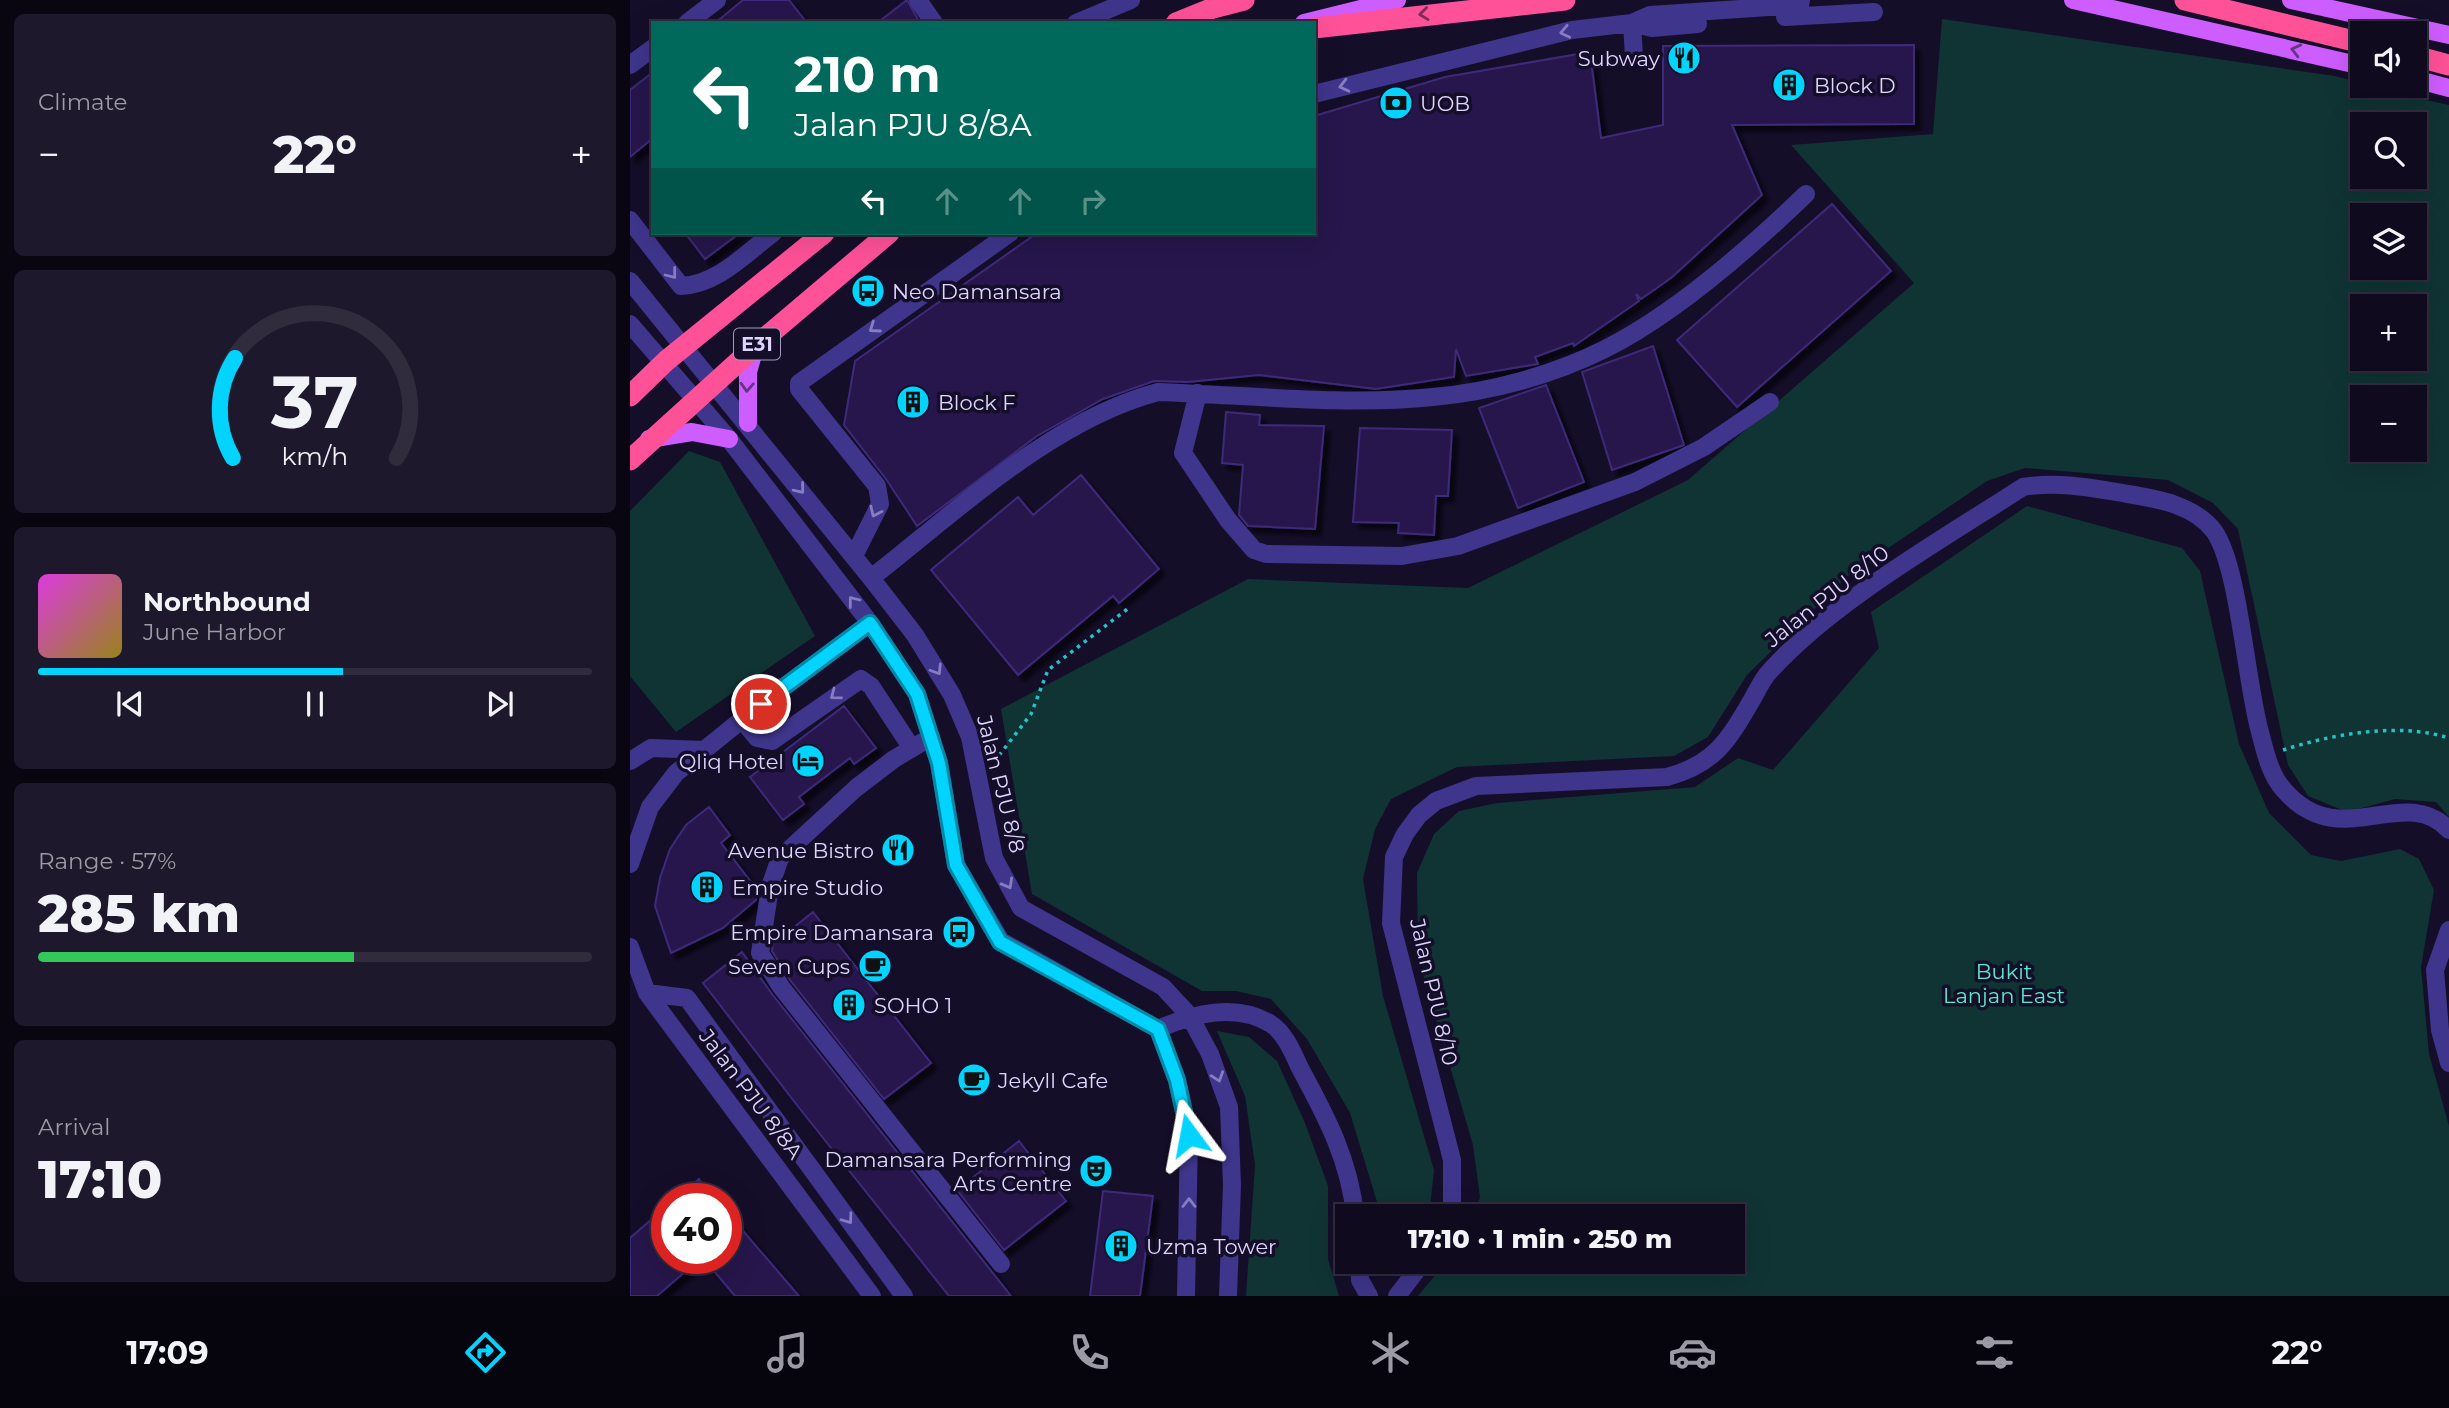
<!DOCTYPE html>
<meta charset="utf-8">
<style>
body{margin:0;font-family:Montserrat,sans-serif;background:#1e182c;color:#f1f3f6;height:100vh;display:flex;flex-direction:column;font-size:26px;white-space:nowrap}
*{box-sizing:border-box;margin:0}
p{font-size:23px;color:#9c9aa4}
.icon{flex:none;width:38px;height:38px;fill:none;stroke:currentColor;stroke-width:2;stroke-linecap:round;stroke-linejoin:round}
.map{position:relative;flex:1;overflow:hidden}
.side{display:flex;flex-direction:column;gap:14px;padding:14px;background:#090611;width:630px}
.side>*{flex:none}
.guide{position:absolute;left:21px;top:21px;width:665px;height:214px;border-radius:0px;box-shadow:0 7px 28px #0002,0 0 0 2px #302b3d;background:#00695c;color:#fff;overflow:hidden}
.buttons{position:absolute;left:1720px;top:21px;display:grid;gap:14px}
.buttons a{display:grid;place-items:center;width:77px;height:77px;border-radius:0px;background:#100a1f;box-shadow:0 7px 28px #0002,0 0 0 2px #302b3d;font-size:35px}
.speed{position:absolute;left:21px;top:1183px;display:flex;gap:14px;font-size:35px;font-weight:700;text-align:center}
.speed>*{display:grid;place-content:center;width:91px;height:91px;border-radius:50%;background:#100a1f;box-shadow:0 7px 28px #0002,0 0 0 2px #302b3d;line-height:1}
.speed .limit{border:10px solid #d22;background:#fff;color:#111}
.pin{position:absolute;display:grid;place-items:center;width:60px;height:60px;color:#fff;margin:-30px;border:4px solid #fff;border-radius:50%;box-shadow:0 2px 7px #0007}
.me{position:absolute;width:77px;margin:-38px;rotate:347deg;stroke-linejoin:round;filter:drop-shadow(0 0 5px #0008)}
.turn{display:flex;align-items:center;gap:24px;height:147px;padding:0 28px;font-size:32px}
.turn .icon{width:91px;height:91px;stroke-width:2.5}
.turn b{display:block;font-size:49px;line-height:60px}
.lanes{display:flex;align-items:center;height:66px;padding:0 28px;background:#0003;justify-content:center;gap:35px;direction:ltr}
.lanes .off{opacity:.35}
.big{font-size:52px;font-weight:800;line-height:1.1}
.side .widget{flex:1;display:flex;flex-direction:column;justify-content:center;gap:10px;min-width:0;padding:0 24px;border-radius:10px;background:#1e182c}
.side .dial{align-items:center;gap:0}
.dial svg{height:182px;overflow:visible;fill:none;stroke:#302b3d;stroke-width:7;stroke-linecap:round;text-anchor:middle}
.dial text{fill:#f1f3f6;stroke:none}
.song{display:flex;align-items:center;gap:21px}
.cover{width:84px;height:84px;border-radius:10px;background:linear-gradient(135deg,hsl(300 70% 55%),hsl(50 70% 35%))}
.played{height:7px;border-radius:4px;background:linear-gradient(90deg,#02d4ff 55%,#302b3d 55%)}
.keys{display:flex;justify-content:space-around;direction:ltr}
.heat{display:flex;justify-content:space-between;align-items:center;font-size:38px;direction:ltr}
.charge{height:10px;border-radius:5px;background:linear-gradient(90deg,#34c759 57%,#302b3d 0)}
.trip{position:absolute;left:705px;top:1204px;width:410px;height:70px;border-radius:0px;background:#100a1f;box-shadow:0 7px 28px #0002,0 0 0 2px #302b3d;font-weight:800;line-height:70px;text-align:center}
.tab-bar{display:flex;height:112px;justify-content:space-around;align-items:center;background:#06040c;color:#9c9aa4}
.tab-bar .icon{width:49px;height:49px}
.tab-bar .selected{color:#02d4ff}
.tab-bar b{font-size:32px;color:#f1f3f6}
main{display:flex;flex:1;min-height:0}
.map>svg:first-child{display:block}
</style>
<main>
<section class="side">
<div class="widget"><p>Climate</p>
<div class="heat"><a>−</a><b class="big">22°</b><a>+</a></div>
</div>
<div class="widget dial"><svg viewBox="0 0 100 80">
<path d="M14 69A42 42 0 1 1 86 69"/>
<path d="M14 69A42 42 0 0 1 15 25" stroke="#02d4ff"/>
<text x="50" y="56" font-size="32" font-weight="700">37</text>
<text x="50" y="72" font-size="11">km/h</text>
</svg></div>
<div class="widget">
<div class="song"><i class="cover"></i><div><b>Northbound</b><p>June Harbor</p></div></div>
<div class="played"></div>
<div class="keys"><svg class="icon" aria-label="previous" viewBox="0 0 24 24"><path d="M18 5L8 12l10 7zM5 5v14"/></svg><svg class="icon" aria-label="pause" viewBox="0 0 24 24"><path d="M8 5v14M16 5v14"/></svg><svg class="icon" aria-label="next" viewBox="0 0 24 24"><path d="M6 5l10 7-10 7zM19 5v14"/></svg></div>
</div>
<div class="widget"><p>Range · 57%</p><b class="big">285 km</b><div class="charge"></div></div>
<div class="widget"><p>Arrival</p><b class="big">17:10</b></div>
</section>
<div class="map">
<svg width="1819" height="1296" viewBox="0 0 1819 1296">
<defs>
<filter id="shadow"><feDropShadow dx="6" dy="6" stdDeviation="2" flood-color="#0009"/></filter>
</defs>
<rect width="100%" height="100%" fill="#150e29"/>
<path fill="#103334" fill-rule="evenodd" d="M1312,19l393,57 27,7v3l87,19v712l-13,-15 -41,-3 -48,13 -39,-16 -20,-31 -50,-236 -25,-26 -45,-23 -143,-12 -38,13 -137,93 -103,101 -39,62 -34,19 -217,11 -66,32 -16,30 -12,50 20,117 51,174 -4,38 -3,8h-49l-1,-14 -27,-89 -43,-74 -36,-40 -35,-8h-34l-170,-97 -31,-185 247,-130 220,9 220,-108 226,-197 -123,-138 142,-11zM1732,124h53v53h-53zM1732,215h53v53h-53zM1732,306h53v53h-53zM1732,397h53v53h-53z
M59,451l31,11 95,174 -139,96 -46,-56v-165z
M1397,506l155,42 18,23 39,173 30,69 42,42 30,6 59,-12 19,10 15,31 -13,77 8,87 20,72v170h-1031l28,-34h286v-46h-261l9,-18 -7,-53 -55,-188 -1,-84 17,-39 25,-23 38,-8 198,-16 43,-29 35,12 106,-122 -8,-36z
M587,1031l32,6 28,24 28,62 23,63v73l11,37h-93l9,-131 -10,-69z"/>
<path fill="#27184c" stroke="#3e297a" stroke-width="2" filter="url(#shadow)" d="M113,0h46l18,23h-92z
M277,0l13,23h-43z
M1284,45v79l-182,1 30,70 -91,83 -30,21 -5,-5 3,7 -65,45 -1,-3 -38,14 3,7 -72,12 -10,-27 -2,28 -78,12 -117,-14 -71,7 -34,-1 -51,18 -66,37 -120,90 -31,-47 -42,-54 11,-64 182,-128h277v-117l131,-39 145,-25 11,86 62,-13v-79z
M23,72v66l-23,19v-67z
M1202,204l59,67 -154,136 -60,-67z
M55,233h55l-35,26z
M1023,346l31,99 -72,25 -30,-98z
M916,385l38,97 -66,26 -39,-100z
M596,412l34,3 -1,10 65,1 -9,103 -67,-3 -9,-11 4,-50 -21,-2z
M730,428l92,2 -4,66h-12l-2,39 -36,-2 1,-10 -46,-1z
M451,475l78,94 -40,34 -6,-7 -95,79 -87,-105 87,-73 15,18z
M214,706l32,42 -22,16 -4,-6 -51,39 5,7 -21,16 -33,-43z
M79,807l21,28 -9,8 37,48 -2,9 -33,28 -52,25 -16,-47 5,-28 10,-29 16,-24z
M183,912l118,151 -47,36 -94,-119 -18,-29 1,-7z
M112,952l30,42 239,302h-62l-149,-187 -97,-126z
M389,1141l47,60 -62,49 -47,-60z
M69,1179l16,20h-39l16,-14z
M473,1191l50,5 -13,100h-50z
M37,1206v52h34l-44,38h-27v-58z
M96,1211l73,85h-64l-32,-38h23z"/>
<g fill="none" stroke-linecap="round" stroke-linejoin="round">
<path stroke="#26c2c4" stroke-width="3.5" stroke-dasharray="3.5 5" stroke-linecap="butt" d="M1653,750c50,-16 115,-28 166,-12
M364,762l37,-48 17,-44 82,-63"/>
<path stroke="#3f358c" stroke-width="18" d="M288,0l16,23
M1155,17l89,-5
M57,23l30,-23
M446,23l55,-23
M1002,23l20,5 46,-4
M1002,23l2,34
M0,65l23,-17
M684,94l258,-64 60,-7 18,-8 150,-10 1,-5
M0,220l51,66c37,-2 64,-32 92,-53
M0,281l241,297 44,57 37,60 18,42 24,121 27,50 142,79 26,28 21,39 19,53 3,78 -4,111
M0,324l99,115 141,184 47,71 22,69 17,102 45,76 157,88 19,51 12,55 -3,161
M568,393l-15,60 45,67 26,30 12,4 136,2 56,-10 177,-64 69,-35 66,-45
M224,556l26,-52 -3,-18 -78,-97v-6l211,-150
M241,578c86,-67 181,-158 287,-186 91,3 184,14 275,5 58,-5 120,-22 172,-48 68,-34 146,-102 201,-155
M112,720l15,18 15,3 89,-62 10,7 40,61
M301,737l-37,22 -38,29 -76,70 -10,29 -10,66 21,34 220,277
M0,761l21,-13 53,2
M0,864l20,-57 26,-34 85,-69 109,-81
M1819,930l-14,40 5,60 9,33
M0,947l17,46 225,303
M17,993l40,5 217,298
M528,1029c35,-15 78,-27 113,-5 14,9 22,29 29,44 26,48 50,93 55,148
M822,1216v-56l-61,-237 3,-66 11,-23 14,-19 17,-14 40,-15 191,-9c49,-13 62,-38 86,-79 5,-9 10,-20 17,-27 63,-70 173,-132 253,-184 36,-6 69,1 105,7 30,5 66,11 86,37 25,35 32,152 46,201 5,19 10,43 24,58 56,65 120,-8 165,40
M729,1262l1,18 9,16
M767,1296l26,-34"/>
<path stroke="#ce5dff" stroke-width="18" d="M1443,0l289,66
M1661,0l158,35
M674,23l93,-23
M1785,79l34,9
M118,423v-51l6,-21
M19,439l43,-7 37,7"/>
<path stroke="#ff5198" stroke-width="21" d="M1555,0l177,43
M546,23l37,-15 31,-8
M684,28l251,-28
M1785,56l34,9"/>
<path stroke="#ff5198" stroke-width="21" d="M0,396l36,-35 158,-128
M0,460l129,-117 130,-110"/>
</g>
<defs><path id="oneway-chevron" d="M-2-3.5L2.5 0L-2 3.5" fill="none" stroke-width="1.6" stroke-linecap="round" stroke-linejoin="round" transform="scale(1.75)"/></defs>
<use stroke="#7e2c5b" href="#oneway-chevron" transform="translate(794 14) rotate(173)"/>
<g stroke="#877dc0">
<use href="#oneway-chevron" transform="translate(935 32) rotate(168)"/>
<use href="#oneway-chevron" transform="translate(714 86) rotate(166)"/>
<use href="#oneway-chevron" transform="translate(42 274) rotate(52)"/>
<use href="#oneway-chevron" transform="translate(244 328) rotate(145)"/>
<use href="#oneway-chevron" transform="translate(170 489) rotate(51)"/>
<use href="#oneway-chevron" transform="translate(245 512) rotate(115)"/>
<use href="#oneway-chevron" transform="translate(223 601) rotate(-128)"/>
<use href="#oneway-chevron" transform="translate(307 670) rotate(58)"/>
<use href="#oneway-chevron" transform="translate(205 695) rotate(143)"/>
<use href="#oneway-chevron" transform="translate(378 884) rotate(61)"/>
<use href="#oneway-chevron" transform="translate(588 1077) rotate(71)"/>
<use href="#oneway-chevron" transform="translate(559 1203) rotate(-90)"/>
<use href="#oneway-chevron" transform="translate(218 1219) rotate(54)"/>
</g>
<g stroke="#683289">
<use href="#oneway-chevron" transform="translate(1666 50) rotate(-166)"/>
<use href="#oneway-chevron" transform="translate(117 387) rotate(93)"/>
</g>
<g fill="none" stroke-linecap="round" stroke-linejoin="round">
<defs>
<path id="route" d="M131,704l109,-81 47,71 22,69 17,102 44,77 158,87 19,51 12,55"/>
</defs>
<use href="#route" stroke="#018aa6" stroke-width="18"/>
<use href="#route" stroke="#02d4ff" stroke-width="12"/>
</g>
<defs>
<symbol id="restaurant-disc" viewBox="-11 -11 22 22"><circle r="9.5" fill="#02d4ff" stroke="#150e29"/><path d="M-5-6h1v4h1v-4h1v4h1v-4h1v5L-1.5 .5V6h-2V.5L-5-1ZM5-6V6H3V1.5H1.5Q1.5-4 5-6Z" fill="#111"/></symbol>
<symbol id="building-disc" viewBox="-11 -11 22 22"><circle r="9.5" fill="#02d4ff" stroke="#150e29"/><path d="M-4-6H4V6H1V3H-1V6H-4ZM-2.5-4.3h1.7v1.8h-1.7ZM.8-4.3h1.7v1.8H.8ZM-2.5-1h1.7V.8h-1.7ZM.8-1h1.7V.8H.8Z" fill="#111"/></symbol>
<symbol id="bank-disc" viewBox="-11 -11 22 22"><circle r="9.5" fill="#02d4ff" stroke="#150e29"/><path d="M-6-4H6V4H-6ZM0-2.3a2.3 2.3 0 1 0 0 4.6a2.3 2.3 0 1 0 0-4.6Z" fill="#111"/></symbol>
<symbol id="bus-disc" viewBox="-11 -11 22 22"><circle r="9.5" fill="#02d4ff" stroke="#150e29"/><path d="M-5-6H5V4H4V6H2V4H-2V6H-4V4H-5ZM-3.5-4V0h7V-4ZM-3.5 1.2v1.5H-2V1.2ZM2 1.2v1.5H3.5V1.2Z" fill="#111"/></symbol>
<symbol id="hotel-disc" viewBox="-11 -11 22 22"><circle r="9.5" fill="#02d4ff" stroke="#150e29"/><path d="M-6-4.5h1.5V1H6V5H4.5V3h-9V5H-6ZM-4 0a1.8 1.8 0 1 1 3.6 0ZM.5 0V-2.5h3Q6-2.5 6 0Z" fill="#111"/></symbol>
<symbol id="cafe-disc" viewBox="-11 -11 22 22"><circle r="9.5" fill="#02d4ff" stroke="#150e29"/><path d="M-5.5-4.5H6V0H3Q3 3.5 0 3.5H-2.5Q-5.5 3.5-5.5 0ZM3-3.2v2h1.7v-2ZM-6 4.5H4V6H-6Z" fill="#111"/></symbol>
<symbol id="theatre-disc" viewBox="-11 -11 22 22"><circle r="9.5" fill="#02d4ff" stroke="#150e29"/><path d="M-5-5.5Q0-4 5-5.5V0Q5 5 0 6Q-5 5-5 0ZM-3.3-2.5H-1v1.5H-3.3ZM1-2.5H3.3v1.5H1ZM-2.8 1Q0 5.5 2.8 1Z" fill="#111"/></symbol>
</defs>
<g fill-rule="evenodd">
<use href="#restaurant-disc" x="1035" y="39" width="38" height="38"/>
<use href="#building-disc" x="1140" y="66" width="38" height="38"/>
<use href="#bank-disc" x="747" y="84" width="38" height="38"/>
<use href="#bus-disc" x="219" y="272" width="38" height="38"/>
<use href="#building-disc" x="264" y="383" width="38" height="38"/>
<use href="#hotel-disc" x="159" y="742" width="38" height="38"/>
<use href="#restaurant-disc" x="249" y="831" width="38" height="38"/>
<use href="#building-disc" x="58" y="868" width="38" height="38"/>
<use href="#bus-disc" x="310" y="913" width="38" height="38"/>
<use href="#cafe-disc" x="226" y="947" width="38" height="38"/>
<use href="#building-disc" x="200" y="986" width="38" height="38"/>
<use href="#cafe-disc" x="325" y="1061" width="38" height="38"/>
<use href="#theatre-disc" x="447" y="1152" width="38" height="38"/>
<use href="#building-disc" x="472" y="1227" width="38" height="38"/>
</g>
<g text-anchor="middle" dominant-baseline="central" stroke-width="7" stroke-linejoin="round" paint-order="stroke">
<rect fill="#150e29" stroke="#a29abf" stroke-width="2" x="104" y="328.5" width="46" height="31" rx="5"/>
<g font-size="19" font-weight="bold" fill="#ded6ff">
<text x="127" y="344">E31</text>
</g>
<g font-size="21" fill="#ded6ff" stroke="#150e29" text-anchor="start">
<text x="1030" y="58" text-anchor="end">Subway</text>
<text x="1184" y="85">Block D</text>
<text x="790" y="103">UOB</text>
<text x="262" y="291">Neo Damansara</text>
<text x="308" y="402">Block F</text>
<text x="154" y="761" text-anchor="end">Qliq Hotel</text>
<text x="244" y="850" text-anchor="end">Avenue Bistro</text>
<text x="102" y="887">Empire Studio</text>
<text x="304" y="932" text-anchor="end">Empire Damansara</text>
<text x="220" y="966" text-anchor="end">Seven Cups</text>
<text x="244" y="1005">SOHO 1</text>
<text x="368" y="1080">Jekyll Cafe</text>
<text x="442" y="1159" text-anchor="end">Damansara Performing<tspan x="442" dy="24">Arts Centre</tspan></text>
<text x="516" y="1246">Uzma Tower</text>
</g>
<g font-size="21" fill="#ded6ff" stroke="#150e29">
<text transform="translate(1197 596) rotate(-38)">Jalan PJU 8/10</text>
<text transform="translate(371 784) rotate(76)">Jalan PJU 8/8</text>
<text transform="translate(804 992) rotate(77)">Jalan PJU 8/10</text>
<text transform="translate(121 1094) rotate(53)">Jalan PJU 8/8A</text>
</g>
<g font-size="21" fill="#58ead0" stroke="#150e29">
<text x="1374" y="971">Bukit<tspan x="1374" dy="24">Lanjan East</tspan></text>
</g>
</g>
</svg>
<div class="buttons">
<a><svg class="icon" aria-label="sound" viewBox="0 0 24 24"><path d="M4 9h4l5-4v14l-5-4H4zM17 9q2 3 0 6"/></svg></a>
<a><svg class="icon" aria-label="search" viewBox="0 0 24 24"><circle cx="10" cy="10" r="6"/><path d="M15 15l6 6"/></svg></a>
<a><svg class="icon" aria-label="layers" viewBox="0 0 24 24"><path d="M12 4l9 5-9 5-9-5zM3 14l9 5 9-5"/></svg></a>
<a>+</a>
<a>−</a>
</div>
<div class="speed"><div class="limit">40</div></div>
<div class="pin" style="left:131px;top:704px;background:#d93025"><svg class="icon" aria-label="arrive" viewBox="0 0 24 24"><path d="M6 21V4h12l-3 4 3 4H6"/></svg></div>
<svg class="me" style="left:559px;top:1135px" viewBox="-20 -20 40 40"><path d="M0-17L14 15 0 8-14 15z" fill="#02d4ff" stroke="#fff" stroke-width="4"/></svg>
<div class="trip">17:10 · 1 min · 250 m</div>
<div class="guide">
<div class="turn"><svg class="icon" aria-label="left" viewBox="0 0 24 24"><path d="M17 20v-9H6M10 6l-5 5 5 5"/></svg><div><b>210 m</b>Jalan PJU 8/8A</div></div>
<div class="lanes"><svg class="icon" aria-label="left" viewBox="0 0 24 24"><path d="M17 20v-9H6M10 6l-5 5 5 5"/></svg><svg class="icon off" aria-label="ahead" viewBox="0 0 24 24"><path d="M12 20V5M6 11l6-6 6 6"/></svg><svg class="icon off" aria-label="ahead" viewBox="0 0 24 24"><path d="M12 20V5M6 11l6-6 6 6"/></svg><svg class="icon off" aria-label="right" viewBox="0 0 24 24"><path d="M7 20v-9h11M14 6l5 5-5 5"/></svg></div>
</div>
</div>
</main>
<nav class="tab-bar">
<b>17:09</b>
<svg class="icon selected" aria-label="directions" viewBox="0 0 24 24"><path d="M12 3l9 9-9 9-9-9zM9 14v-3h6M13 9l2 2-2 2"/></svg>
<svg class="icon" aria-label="music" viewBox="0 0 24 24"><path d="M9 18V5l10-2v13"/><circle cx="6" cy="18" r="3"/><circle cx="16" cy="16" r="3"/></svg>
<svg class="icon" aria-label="phone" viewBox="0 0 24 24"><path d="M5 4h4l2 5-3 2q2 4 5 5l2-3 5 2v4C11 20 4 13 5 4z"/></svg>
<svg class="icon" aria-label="climate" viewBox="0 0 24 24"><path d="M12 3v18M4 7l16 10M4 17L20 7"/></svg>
<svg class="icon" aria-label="car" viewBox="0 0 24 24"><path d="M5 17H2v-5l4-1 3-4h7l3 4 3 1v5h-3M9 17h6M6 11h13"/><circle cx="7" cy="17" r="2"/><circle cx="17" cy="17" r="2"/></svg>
<svg class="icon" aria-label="filters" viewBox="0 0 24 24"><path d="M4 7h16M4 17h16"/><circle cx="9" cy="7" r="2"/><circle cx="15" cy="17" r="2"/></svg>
<b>22°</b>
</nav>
